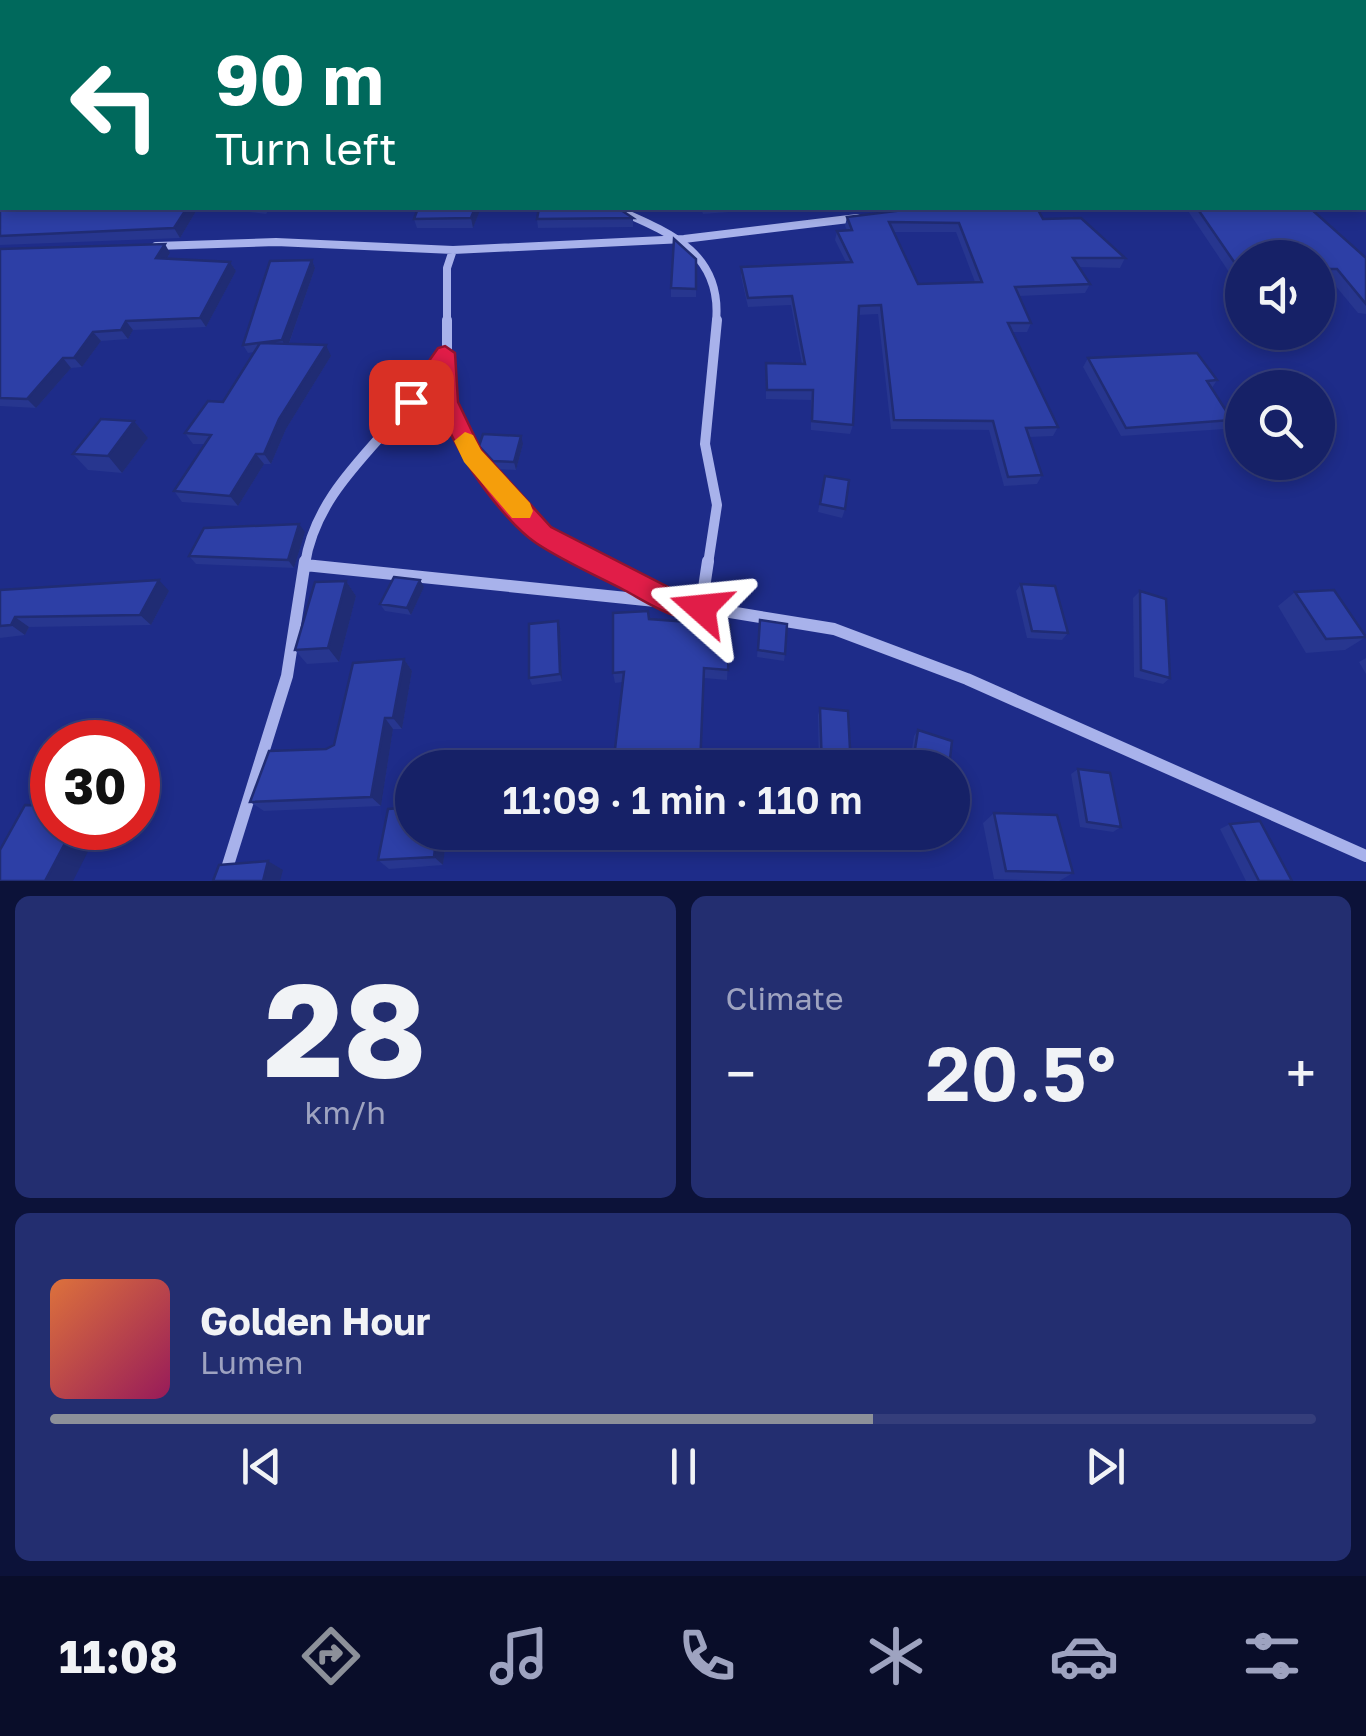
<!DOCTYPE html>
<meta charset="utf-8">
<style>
body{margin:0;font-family:"Golos Text",sans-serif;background:#232e70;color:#f1f3f6;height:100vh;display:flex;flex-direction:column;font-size:38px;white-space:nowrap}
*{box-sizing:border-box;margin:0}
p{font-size:32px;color:#9ea3c0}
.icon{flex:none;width:55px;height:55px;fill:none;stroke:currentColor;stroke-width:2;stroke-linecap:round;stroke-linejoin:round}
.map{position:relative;height:881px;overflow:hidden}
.sheet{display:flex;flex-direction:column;gap:15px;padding:15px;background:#0c1239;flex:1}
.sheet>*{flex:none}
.guide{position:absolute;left:0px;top:0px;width:1368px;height:210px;box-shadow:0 5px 15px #0003,0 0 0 2px #353e7b;background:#00695c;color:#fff;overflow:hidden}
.fabs{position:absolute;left:1225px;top:240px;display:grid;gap:20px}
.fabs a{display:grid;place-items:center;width:110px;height:110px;border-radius:50%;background:#162167;box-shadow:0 5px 15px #0003,0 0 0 2px #353e7b;font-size:50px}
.speed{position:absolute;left:30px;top:720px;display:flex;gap:20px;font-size:50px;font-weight:700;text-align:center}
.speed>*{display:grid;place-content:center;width:130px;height:130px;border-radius:50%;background:#162167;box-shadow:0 5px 15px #0003,0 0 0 2px #353e7b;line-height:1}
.speed .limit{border:15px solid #d22;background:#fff;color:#111}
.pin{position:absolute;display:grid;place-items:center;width:85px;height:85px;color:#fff;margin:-42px;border-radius:20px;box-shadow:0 5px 15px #0006}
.me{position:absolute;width:110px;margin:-55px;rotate:288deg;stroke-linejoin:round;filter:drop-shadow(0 0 8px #0008)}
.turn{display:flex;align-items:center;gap:35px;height:210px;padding:0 50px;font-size:45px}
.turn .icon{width:130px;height:130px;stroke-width:2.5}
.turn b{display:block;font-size:70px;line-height:85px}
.big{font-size:75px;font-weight:600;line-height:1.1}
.sheet .widget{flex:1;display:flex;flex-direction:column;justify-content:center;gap:15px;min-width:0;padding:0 35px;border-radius:15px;background:#232e70}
.sheet .dial{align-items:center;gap:0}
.dial b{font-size:130px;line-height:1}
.song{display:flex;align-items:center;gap:30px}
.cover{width:120px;height:120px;border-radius:15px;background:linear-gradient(135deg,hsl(20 70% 55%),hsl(330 70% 35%))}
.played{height:10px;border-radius:5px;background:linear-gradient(90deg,#8c9099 65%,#353e7b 65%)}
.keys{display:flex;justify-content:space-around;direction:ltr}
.heat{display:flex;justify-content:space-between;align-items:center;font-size:55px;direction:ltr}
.sheet .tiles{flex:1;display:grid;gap:15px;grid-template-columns:1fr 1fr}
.widget:last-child{grid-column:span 2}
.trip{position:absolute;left:395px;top:750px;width:575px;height:100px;border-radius:50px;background:#162167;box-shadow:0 5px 15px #0003,0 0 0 2px #353e7b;font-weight:600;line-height:100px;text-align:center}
.dock{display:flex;height:160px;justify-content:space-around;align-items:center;background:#090d29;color:#9ea3c0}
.dock .icon{width:70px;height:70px}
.dock .on{color:#8c9099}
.dock b{font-size:45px;color:#f1f3f6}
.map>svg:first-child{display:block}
</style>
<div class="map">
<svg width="1366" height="881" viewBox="0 0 1366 881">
<rect width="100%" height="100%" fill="#1e2c89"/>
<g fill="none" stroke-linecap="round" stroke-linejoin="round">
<path stroke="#a8b2eb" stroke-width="8" d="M613,208c53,23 110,43 103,114
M156,246l120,-4 177,8 231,-11 173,-21
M447,322v-54l6,-18"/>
<path stroke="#a8b2eb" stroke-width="10" d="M447,320v81l25,55 70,78 57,30
M305,564c10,-67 63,-110 104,-160 13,-16 24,-34 36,-51
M708,564l9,-59 -12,-61 12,-124"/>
<path stroke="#a8b2eb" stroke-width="12" d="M594,561l75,39
M305,565l370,38 159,26 133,50 399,177
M701,608l7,-47
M223,881l64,-205 18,-115"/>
</g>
<path fill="#27368f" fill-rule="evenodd" d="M0,0h868v2h-866v206h196l-18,30 -180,7z
M214,208h56l-4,6z
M418,208h63l-8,20h-56l-3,-9z
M701,208h28v4l-26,2z
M838,208h39l-37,4z
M1186,208h124l56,50v56l-8,-1 -29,-35h-11v-20h-76v20h-9z
M847,217l196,2 82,39 -5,10 -41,-1 11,17 -5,9 -66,3 12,27 -4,9h-14l45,95 -5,9 -24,1 13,38 -5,9 -33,2 -15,-56 -98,-1 -13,-115 -20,1 -5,110 -3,9 -39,-4v-30l-45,-1v-36l36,1 -11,-59 -43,2 -7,-31v-9l105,-5 -11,-22 2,-9 10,-1 -2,-4zM894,232h62l19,50 -57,2z
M633,218v9l-95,1 -1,-9z
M0,249l170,4 -3,6 63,3 6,9 -30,56 -73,3 -5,9 -27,2 -19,26 -11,1 -35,40 -36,-2z
M696,259v38h-25v-9z
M312,260l3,8 -26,76 42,12 -45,73 -15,35h-7l-26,42 -56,-4 -8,-11 30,-47h-11l-8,-11 38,-31 31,-50 -6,1 -5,-8z
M1088,358l129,22 -5,8 20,32 -7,9 -104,7 -38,-69z
M134,421l14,17 -26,35 -34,-3 -15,-16z
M523,444l-7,26 -20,-1 -14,-15 -3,-8z
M825,476l20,33 -3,9 -24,-6z
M305,532l-11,36 -98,-4 -7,-8z
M420,580l4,7 -13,28 -26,-4 -5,-7z
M346,581l10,15 -17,66 -32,2 -12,-14z
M1021,584l47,49 -6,7 -35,-2 -11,-47z
M0,590l169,1 -18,34 -122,2 -4,8 -25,3z
M1140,591l30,87 -7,6 -29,-7 -1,-79z
M1295,592l71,45 -21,13 -39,3 -28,-47z
M649,619l81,6 -3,55 -23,-2 -34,83 -53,-3 -2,-9 8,-67 -8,1 -2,-10z
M760,620l25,34 -1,7 -27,-4z
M560,628l2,53 -30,4 -3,-7z
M1366,658v16l-7,-12z
M404,659l8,12 -10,58h-9l-12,77 -117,5 -14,-9 84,-57z
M820,708l31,60h-32l-1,-53z
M918,730l31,38h-40l5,-32z
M1078,769l43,58 -8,5 -33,-5 -9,-53z
M994,813l79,60 -14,8 -65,-2 -11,-56z
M1230,824l62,57h-46l-26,-52z
M412,832h35l-4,33 -54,4 -11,-9z
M668,832h29v4l-29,-1z"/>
<path fill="#202c74" d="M187,208h11l-18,30 -6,-10z
M475,208h6l-8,20 -2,-10z
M165,244l5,9 -8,14 -6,-9z
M312,260l3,8 -28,81 -5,-9z
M230,262l6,9 -30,56 -6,-9z
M126,321l7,9 -5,9 -7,-9z
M93,332l8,9 -19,26 -8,-9z
M326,345l5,11 -45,73 -15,35 -7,-10 15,-35z
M63,358l8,10 -35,40 -9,-9z
M134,421l14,17 -26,35 -14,-17z
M521,436l2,8 -7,26 -2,-8z
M256,454l8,10 -26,42 -8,-10z
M299,524l6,8 -11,36 -6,-8z
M159,580l10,11 -18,34 -11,-10z
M420,580l4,7 -13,28 -4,-7z
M346,581l10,15 -17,66 -11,-14z
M15,617l14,10 -4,8 -14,-10z
M558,621l2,7 2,53 -2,-7z
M404,659l8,12 -10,58 -9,-11z
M385,718l8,11 -12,77 -10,-9z
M73,828h27l-27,53h-28z
M437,832h10l-4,33 -9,-8z
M268,861l15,9 -3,11h-17z"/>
<path fill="#2d3fa6" stroke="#202c74" stroke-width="2.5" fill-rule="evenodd" d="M0,0h868v2h-866v206h185l-13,20 -174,8z
M907,0h459v48l-1,-46h-456z
M1365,90h1v32l-1,-1z
M1365,163h1l-1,33z
M418,208h57l-4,10 -57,1z
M539,208h79l15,10 -96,1z
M920,208h117l6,11 38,-1 44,40h-52l17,26 -75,3 16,36h-23l50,104 -32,1 16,47 -34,2 -15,-56 -99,-1 -13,-115 -22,1 -6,119 -41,-4 1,-31h-46l-1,-27 39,1 -13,-68 -44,2 -7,-31 111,-5 -15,-31 15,-1 -5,-13zM889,222l70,1 23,59 -64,2z
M1197,208h113l56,50v46l-29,-35h-19v-11h-76v11h-3z
M674,239l22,20v30l-25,-1z
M165,244l-9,14 74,4 -30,56 -74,3 -5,9 -28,2 -19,26h-11l-36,41 -27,-1v-149z
M312,260l-30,80 -39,5 27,-84z
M260,343l66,2 -47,74 -15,35h-8l-26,42 -56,-5 37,-56 -26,-2 23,-32 15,1z
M1197,353l20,27 -10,1 25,39 -106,8 -38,-70z
M101,419l33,2 -26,35 -35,-2z
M483,434l38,2 -7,26 -21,-1 -14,-15z
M825,476l24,4 -4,29 -25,-5z
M299,524l-11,36 -99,-4 15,-28z
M394,577l26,3 -13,28 -27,-4z
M159,580l-19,35 -125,2 -4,8 -11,1v-36z
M346,581l-18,67 -33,2 20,-68z
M1021,584l34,2 13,47 -36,-2z
M1334,590l32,47 -40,2 -31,-47z
M1140,591l26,8 4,79 -29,-8z
M648,611l1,8 81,6 -2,45 -24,-2 -4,100h-30v-16l-55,-3 9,-77 -11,1v-60z
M760,620l27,4 -2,30 -27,-4z
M558,621l2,53 -31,4v-54z
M404,659l-11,59h-8l-14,79 -121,5 19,-51 57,-2 8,-4 19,-82z
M820,708l28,3 3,57h-29z
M918,730l34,11 -3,27h-37z
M1078,769l32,4 11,54 -34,-5z
M25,805l27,1v22h21l-28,53h-45v-31z
M412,807v25h25l-3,25 -56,3 10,-51z
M994,813l63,2 16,58 -67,-2z
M1260,821l32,60h-33l-29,-57z
M268,861l-5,20h-50l6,-16z"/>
<path fill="#e11d48" stroke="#92132f" stroke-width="2.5" d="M445,346l10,7 3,49 23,48 70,77 127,65 32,7 4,9 -4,8c-29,11 -61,-13 -86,-26 -29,-15 -61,-29 -88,-47 -38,-26 -100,-114 -100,-160l-17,25h-16l-3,-6 38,-54z"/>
<path fill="#f59e0b" d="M465,432l8,3 8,15 49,53 3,8 -3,7h-18l-48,-56 -10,-21z"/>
</svg>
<div class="fabs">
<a><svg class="icon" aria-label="sound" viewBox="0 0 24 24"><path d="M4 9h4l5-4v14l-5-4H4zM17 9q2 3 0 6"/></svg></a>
<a><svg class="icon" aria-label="search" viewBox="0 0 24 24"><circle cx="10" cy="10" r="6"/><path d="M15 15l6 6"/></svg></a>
</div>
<div class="speed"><div class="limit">30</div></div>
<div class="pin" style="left:411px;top:402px;background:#d93025"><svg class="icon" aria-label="arrive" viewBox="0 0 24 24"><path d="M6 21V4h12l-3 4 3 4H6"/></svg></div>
<svg class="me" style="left:701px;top:608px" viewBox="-20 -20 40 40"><path d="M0-17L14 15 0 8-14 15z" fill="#e11d48" stroke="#fff" stroke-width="4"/></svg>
<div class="trip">11:09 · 1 min · 110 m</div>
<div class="guide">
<div class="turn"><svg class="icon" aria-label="left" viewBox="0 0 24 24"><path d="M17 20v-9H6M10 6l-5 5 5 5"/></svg><div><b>90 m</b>Turn left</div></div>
</div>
</div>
<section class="sheet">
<div class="tiles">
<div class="widget dial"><b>28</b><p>km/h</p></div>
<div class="widget"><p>Climate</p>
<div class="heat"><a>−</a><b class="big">20.5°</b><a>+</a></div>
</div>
<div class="widget">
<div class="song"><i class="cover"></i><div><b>Golden Hour</b><p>Lumen</p></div></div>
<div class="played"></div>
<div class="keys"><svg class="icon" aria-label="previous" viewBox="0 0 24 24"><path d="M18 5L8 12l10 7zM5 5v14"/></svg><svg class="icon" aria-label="pause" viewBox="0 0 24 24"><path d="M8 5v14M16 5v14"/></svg><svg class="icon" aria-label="next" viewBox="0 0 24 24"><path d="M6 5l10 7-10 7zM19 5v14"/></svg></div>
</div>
</div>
</section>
<nav class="dock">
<b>11:08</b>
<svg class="icon on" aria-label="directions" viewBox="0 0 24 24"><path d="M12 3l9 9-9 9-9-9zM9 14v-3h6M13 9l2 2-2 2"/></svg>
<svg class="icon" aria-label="music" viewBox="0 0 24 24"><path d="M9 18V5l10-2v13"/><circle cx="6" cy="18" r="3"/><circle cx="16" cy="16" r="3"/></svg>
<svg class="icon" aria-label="phone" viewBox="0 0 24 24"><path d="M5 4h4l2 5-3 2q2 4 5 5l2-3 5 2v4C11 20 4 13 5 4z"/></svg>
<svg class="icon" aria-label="climate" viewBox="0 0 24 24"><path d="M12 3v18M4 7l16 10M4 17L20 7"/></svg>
<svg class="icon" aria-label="car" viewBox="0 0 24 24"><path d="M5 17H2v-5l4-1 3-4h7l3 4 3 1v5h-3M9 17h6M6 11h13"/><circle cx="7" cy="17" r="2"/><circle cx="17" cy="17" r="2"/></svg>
<svg class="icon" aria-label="filters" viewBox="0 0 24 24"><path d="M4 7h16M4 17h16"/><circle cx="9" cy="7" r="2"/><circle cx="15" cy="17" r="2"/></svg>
</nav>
